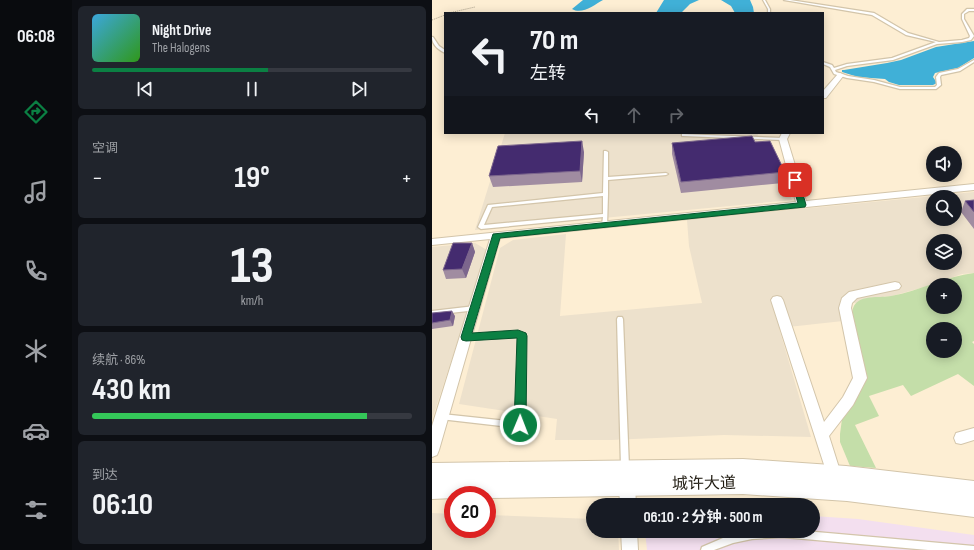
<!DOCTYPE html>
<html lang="zh">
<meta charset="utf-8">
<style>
body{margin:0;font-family:"Sofia Sans Condensed","Noto Sans SC",sans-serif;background:#20242c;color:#f1f3f6;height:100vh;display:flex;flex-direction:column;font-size:15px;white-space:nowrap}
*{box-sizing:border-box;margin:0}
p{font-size:13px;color:#9ea1a6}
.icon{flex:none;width:22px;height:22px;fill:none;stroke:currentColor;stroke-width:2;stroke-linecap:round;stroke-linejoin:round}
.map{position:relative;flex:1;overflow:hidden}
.side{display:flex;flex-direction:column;gap:6px;padding:6px;background:#0d0f14;width:360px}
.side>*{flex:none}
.hud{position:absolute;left:12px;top:12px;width:380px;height:122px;border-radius:0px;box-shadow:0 2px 10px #0003;background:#171b24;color:#f1f3f6;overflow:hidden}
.buttons{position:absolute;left:494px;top:146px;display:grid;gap:8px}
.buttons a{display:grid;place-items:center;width:36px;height:36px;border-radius:50%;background:#171b24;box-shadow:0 2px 10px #0003;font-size:20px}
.speed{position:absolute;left:12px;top:486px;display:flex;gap:8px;font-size:20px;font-weight:700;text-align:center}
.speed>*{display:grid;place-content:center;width:52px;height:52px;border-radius:50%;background:#171b24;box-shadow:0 2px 10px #0003;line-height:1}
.speed .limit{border:6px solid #d22;background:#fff;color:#111}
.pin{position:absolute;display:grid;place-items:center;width:34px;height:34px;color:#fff;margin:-17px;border-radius:8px;box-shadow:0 2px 6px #0006}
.me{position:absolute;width:44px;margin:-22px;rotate:1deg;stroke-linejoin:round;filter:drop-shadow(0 0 3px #0008)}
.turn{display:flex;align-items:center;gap:14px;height:84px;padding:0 20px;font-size:18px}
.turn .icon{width:52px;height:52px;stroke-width:2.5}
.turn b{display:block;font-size:28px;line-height:34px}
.lanes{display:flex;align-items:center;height:38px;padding:0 20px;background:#0003;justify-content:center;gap:20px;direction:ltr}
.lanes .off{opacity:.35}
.big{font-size:30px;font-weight:700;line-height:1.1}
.side .tile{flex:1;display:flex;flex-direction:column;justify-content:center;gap:6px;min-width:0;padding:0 14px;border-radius:6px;background:#20242c}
.side .dial{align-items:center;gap:0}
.dial b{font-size:52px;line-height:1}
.song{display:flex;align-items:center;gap:12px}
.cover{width:48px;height:48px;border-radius:6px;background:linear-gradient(135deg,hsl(200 70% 55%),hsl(110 70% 35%))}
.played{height:4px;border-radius:2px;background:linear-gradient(90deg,#0b8043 55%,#363941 55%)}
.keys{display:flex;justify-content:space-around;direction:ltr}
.heat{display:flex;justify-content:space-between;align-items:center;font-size:22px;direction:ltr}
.charge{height:6px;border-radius:3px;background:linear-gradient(90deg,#34c759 86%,#363941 0)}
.trip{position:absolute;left:154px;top:498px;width:234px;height:40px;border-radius:20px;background:#171b24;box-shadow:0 2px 10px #0003;font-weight:700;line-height:40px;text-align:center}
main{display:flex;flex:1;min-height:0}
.menu{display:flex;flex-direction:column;width:72px;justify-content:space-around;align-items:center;background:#090b0e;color:#9ea1a6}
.menu .icon{width:28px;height:28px}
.menu .selected{color:#0b8043}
.menu b{font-size:18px;color:#f1f3f6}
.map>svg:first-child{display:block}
</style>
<main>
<nav class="menu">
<b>06:08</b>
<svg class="icon selected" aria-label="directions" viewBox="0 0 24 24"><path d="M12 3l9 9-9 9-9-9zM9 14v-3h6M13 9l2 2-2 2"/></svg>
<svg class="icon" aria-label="music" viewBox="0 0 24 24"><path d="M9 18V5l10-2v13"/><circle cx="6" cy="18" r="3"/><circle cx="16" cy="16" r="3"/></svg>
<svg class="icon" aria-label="phone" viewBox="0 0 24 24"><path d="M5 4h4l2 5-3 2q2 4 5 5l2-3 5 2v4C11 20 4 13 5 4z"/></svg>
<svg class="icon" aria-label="climate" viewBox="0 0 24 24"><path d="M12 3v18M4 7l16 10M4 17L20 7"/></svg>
<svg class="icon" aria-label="car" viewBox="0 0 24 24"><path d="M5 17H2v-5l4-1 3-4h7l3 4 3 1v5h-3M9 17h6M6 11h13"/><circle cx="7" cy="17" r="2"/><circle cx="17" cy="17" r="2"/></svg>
<svg class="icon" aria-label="filters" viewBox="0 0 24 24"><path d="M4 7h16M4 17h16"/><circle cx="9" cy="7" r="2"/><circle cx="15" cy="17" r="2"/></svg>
</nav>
<section class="side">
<div class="tile">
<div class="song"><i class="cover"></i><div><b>Night Drive</b><p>The Halogens</p></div></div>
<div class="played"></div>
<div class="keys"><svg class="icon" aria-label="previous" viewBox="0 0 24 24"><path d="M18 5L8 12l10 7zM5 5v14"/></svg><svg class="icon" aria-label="pause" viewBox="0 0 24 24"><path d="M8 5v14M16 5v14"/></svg><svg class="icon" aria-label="next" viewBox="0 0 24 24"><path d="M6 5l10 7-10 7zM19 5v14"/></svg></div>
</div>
<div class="tile"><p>空调</p>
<div class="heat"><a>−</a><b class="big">19°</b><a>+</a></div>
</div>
<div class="tile dial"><b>13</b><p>km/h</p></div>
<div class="tile"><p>续航 · 86%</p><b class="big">430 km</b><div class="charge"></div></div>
<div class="tile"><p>到达</p><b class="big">06:10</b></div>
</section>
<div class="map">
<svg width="542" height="550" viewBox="0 0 542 550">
<rect width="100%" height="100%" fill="#fdeed3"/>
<path fill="#f3dfef" d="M381,516l45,3 116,16v15h-327l-2,-19h168z"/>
<path fill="#ede1cc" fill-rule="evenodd" d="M73,133h253l-1,9h14l21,58 -317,30z
M542,192v81l-12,1 -41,14 -29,8 -28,3 -8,4 -16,-3 3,21 -64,7 32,109 -87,-2 -113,5h-56l2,-21 -98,-15 41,-156 13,-8 53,-6 -6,82 142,-13 -13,-57 -2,-26zM501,197h22v22h-22zM501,241h22v22h-22z
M43,243l12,7 -55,170v-173z
M0,513l21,1v15h34v-14l106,4v12h25l1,19h-187z"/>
<path fill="#c4dea9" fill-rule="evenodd" d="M542,273v68l-2,1 2,2v42l-16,-12 -47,22 -8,-11 -34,11 10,20 -24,9 21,43 -26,-2 -10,-24v-8l2,-15 17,-27 -7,-78c0,-3 1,-8 4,-11 8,-8 25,-5 35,-7 29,-5 55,-20 83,-23zM501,285h22v22h-22zM501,329h22v22h-22z"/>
<path fill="#40b0d7" d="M151,0h20c-9,5 -21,15 -31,9z
M232,0h35l-9,4 -9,9h-25z
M289,0h29l3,7 1,6h-19l-4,-7z
M542,41v17l-16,10 -23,5 -2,4 4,6 -4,2h-34l-10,-3 -4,-3 -27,-2 -16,-5v-2h2l43,-7 14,-3 35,-13z"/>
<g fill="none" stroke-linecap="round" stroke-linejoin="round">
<defs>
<path id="lane" d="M331,0h2l5,9v4h-2v-4z
M352,0h6l84,13 34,20 31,9 23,-2 7,-2 1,-2 -8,-17v-5l5,-5h7v2h-5l-5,3v5l10,17 -3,4 -9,2 -25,2 -44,16 -46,6 -12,4 1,2 12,4 26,4 26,7h35l2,-2 -1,-8 3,-4 19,-4 16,-9v2l-14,9 -19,4 -1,2 1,8 -5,4h-36l-26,-7 -27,-4 -13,-4 -4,-7 -7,-3v-2l9,3 2,3 13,-4 45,-6 44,-16 -30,-7 -34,-20z
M0,37h1l6,9 6,4v3c-6,-3 -13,-8 -13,-16z
M250,134l101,4 2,1 -2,1 -100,-4h-1z
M172,151h2l2,1v25l58,-4 2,1 -2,1 -58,5v14l-1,32 -2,1 -3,-2 1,-8 -122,12 -3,-2 10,-22 115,-12zM171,196v18l-119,11 8,-18z
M43,306h2l1,2 -1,2 -45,5v-4z
M186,317h4l1,2 6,148 -1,2 -3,1 -3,-1 -1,-2 -4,-148z
M86,332l6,2 1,2 -2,89 -1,2 -2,1 -80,-9 -1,-2 1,-2 2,-1 75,8 2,-85 -2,-1 -51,3h-2l-1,-2 1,-2h2z
M320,531h53l169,15v4h-46l-146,-13 -30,2 -19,4 -19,7h-13l1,-3 21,-9z"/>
<path id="street" d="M408,73l4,2 -18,23h-3v-7l15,-17z
M350,133h8l-3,6 19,62 168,-17v6l-474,48 -61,212 -2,5 -5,2v-31l58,-187 -58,6v-6l364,-37 -17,-63z
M463,282l4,1 2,3 -2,3 -42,9 -5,5 -1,5 16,70 -14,27 -24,31 12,38 -2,5 -5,2 -5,-2 -2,-5 -56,-174 2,-3 4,-1 4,1 2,3 41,122 19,-25 10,-19 -14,-70 3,-10 7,-6z
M542,428v12l-13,4 -5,-1 -2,-5 2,-5z
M195,478l5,2 3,5 1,20h-16l-1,-20 3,-5z
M189,531h16l1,19h-16z"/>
<path id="secondary" d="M311,459l103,7 128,15v36l-127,-16 -104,-7 -256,4v-3h-34v3l-21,1v-36z"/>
</defs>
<use href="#lane" stroke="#d3c5aa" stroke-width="2.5"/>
<use href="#street" stroke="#d3c5aa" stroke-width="2"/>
<use href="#secondary" stroke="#d3c5aa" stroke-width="2"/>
<path stroke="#ada28d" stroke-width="1" stroke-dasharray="1 1" stroke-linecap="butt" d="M17,13l26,-6
M0,20l13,-5"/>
<use href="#lane" fill="#fff" fill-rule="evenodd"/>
<use href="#street" fill="#fff" fill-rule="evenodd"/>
<use href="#secondary" fill="#fff" fill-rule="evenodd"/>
</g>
<path fill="#a08ca1" d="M323,142l30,30 -2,11 -102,10 -9,-39v-11z
M152,152l-2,30 -89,5 -4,-11z
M542,200v29l-13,-17 4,-11z
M40,243l3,9 -9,26 -20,1 -3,-9z
M0,313l23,3 -2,10 -21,3z"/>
<path fill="#7c668d" d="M150,141l2,11 -2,30 -2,-11z
M40,243l3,9 -9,26 -4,-9z
M20,311l3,5 -2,10 -3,-6z"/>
<path fill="#442b6f" stroke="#7c668d" d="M320,136l3,6 15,-1 15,31 -104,10 -9,-39z
M150,141l-2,30 -91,5 9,-30z
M542,200v12l-9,-11z
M21,243h19l-10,26 -19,1z
M20,311l-2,9 -18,3v-10z"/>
<path fill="#0b8043" stroke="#07532c" d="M363,178l4,2 7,25 -1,2 -305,31 -28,95 46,-3 8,3 1,3 -1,89 -2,4 -4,1 -4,-1 -2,-4 3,-87 -51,3 -4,-1 -1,-3 32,-103 305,-31 -7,-23z"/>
<g text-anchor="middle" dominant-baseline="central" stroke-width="4" stroke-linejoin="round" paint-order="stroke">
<g font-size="16" fill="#1f1a10" stroke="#fff">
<text transform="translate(272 484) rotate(-1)">城许大道</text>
</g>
</g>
</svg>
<div class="buttons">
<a><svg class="icon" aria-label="sound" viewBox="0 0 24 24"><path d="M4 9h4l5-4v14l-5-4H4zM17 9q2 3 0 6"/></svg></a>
<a><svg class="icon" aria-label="search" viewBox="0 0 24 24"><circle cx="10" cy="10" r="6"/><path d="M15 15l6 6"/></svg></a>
<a><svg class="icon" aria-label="layers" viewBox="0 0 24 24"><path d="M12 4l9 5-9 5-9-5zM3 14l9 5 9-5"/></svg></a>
<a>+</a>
<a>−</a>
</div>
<div class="speed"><div class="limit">20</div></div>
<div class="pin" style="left:363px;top:180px;background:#d93025"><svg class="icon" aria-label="arrive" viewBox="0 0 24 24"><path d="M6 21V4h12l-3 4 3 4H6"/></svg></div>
<svg class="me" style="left:88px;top:425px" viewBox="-20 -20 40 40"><circle r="17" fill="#0b8043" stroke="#fff" stroke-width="3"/><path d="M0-11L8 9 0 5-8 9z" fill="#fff"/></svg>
<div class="trip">06:10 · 2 分钟 · 500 m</div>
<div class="hud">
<div class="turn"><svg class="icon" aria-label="left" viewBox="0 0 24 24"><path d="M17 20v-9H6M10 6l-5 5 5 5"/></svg><div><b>70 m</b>左转</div></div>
<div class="lanes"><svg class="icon" aria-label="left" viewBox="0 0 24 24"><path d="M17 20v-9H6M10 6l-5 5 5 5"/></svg><svg class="icon off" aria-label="ahead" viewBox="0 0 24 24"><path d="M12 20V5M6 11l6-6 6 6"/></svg><svg class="icon off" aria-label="right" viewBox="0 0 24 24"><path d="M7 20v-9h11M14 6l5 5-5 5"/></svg></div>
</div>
</div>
</main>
